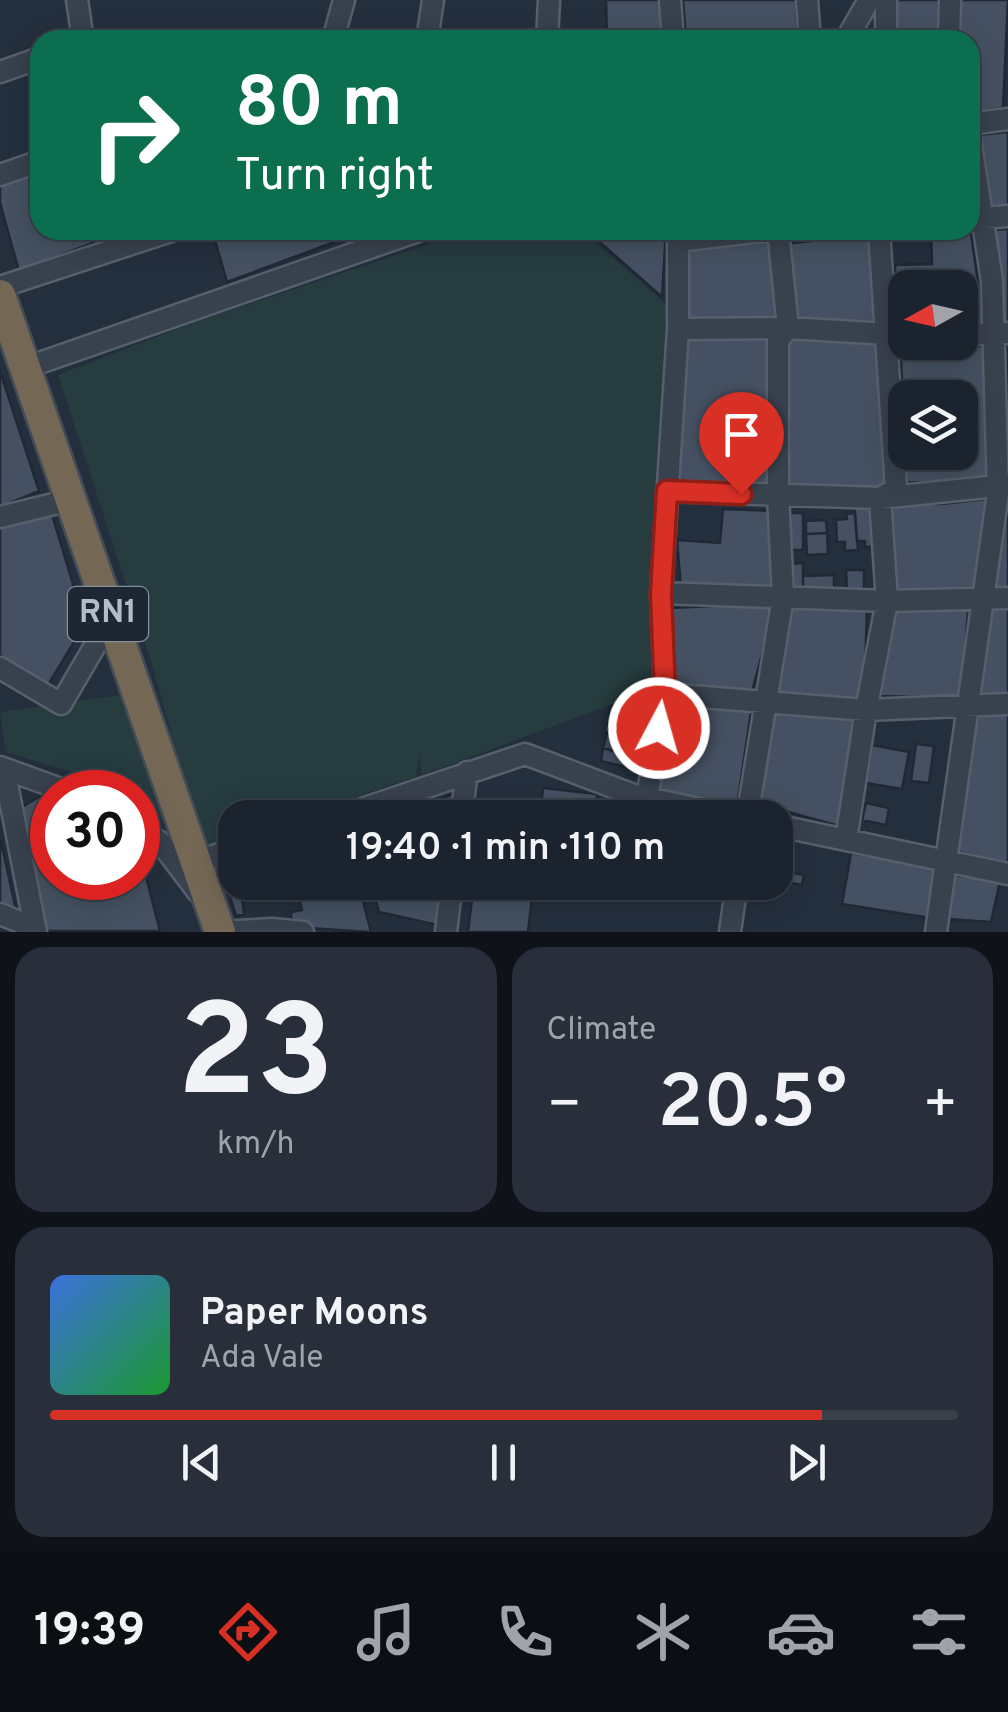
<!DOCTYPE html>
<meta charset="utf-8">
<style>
body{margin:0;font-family:Overpass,sans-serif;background:#282f3a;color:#f1f3f6;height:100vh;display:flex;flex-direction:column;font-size:38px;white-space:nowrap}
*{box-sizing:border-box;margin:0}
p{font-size:32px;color:#a0a4aa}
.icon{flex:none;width:55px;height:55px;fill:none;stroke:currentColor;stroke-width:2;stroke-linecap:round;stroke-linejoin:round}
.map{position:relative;height:932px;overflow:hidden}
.side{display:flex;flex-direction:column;gap:15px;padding:15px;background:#0f1319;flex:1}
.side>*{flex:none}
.top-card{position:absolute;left:30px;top:30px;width:950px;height:210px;border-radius:30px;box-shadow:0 5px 25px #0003,0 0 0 2px #39404a;background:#0b6e4f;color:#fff;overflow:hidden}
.needle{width:65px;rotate:262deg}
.tools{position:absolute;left:888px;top:270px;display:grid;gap:20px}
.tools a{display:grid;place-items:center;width:90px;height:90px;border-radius:20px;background:#1b232e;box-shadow:0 5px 25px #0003,0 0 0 2px #39404a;font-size:50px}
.speed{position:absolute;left:30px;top:770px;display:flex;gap:20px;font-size:50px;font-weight:700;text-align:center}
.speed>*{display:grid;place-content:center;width:130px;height:130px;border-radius:50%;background:#1b232e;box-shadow:0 5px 25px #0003,0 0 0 2px #39404a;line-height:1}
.speed .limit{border:15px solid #d22;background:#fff;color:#111}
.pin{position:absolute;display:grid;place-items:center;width:85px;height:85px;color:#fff;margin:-102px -42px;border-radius:50% 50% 50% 0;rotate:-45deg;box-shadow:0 0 10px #0007}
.pin .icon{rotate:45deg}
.me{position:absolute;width:110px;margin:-55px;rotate:6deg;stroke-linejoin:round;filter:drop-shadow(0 0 8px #0008)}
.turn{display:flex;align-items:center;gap:35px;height:210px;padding:0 40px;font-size:45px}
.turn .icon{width:130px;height:130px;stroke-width:2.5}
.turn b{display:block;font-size:70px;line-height:85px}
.big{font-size:75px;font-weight:600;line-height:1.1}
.side .widget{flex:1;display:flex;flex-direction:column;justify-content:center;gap:15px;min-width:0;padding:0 35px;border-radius:30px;background:#282f3a}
.side .dial{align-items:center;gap:0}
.dial b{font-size:130px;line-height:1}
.song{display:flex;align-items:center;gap:30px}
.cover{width:120px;height:120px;border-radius:15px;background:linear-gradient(135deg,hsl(220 70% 55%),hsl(130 70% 35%))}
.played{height:10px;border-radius:5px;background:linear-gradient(90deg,#d93025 85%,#39404a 85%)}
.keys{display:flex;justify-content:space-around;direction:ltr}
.heat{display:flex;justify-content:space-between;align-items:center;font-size:55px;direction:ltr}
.side .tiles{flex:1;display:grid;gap:15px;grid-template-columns:1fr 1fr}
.widget:last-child{grid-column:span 2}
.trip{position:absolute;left:218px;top:800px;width:575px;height:100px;border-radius:30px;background:#1b232e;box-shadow:0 5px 25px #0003,0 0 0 2px #39404a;font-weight:600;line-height:100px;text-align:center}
.tabs{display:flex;height:160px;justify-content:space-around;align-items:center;background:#0b0e12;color:#a0a4aa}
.tabs .icon{width:70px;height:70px}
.tabs .active{color:#d93025}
.tabs b{font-size:45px;color:#f1f3f6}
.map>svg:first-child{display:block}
</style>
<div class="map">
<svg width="1008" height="932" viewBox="0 0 1008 932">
<rect width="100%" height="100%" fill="#242f3e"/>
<path fill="#263c3f" d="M471,230h110l85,74 -12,385 -232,86 -3,-21 -3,23 -121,40 -60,1v20l-33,10 -48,-177 -96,-296 129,-50z
M120,695l44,125 -26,-16v-12h-21l-25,-14 -86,-26 -6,-40z"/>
<path fill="#455162" stroke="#1f2835" stroke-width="2.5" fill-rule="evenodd" d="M606,0h59l1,40h-59z
M683,0h113l2,40h-112z
M893,0h46v40h-46z
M960,0h48l-5,108 -33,5v-73h-10z
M1008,132v78l-19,1 -12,-76z
M40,167v63l84,1 -105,40 -19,-68v-23z
M970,226l14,99 -24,1v-38h-55v41l-9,1 -1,-65 37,-1 -1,-34h39z
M1008,229v94h-5l-11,-93z
M212,230h175l-25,11 -6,-7 -129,48z
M586,230h80l-4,67z
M872,235l2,94 -80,-5 -12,-80z
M770,241l10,85h-91l-3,-80z
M677,336l95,3 -5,90 7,2v14h-7l2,43 -93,-3z
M786,338l92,6 9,144 -102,1z
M985,346l5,137 -87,-1 -2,-135zM905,398h55v54h-55z
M1001,349h7v129l-4,1z
M0,371l39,120 -39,16z
M1004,490h4v101l-14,-1z
M986,499l-5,90 -88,3 -9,-89 58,1z
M875,502l3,44 -13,1v-6h-8l-3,-37z
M50,508l35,116 -40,66 -45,-35v-133z
M723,509l53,2 -5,78 -90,-1 -4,-48 43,3z
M790,513h13v37h-13z
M855,513l3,37 -13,1v-9h-8l-1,-22 11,-1 -1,-5z
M826,520l1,13 -21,1v-13z
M827,533l1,21 -21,1 -1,-21z
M803,563v26l-13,1 -1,-26z
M846,570h18v21h-17z
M834,575v19h-31v-18z
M776,603l-25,92 -87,-4 8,-83z
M890,606l78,5 -6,87 -83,-2z
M785,608l82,1 -3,96 -89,-8z
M988,608h20v87h-30z
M658,698l-2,29 -47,-14 1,-6 12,-4v7z
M752,705l-15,101 -82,-15 8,-84z
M771,710l86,5 -14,112 -84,-23z
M1008,710v153l-54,-12 17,-140z
M630,724l25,7 -8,29 -44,-12 4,-15 20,5z
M916,744l18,2 -5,37 -18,-2z
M872,745l37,7 -7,37 -36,-6z
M603,748l44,12 -1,12 -45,-11z
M543,788l54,6 -2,24h-55z
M455,794l-3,24h-75z
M39,797l13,7v74h86v-32l22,85h-116l-22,-124z
M866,803l23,5 -3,17 -24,-5z
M775,832l18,4 -4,22 -6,-1 -2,13 23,5 -2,10 -27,-5z
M0,837l16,73 -16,-8z
M851,853l86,14 -7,51 -88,-14z
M953,875l47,6 -9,41 -42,-3z
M229,877l9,6 5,22 1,9 -8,2 -11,-36z
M295,882h63l13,50 -79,-5 -1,-15 11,-2z
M371,882h75l-4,44 -63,-14z
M473,890l59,7 -4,35h-60z"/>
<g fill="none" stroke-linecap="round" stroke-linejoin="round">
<defs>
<path id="minor" d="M77,0l6,40
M670,0l3,40
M807,0l3,40
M886,0v40
M333,40l11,-40
M427,40l6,-40
M547,40l2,-40
M846,40l23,-40
M949,40l1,-40
M0,72l40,-14
M970,124l38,-5
M0,175l40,-14
M972,219l36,-3
M879,230l17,259 -16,9 7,103 -21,109 -20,130 162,34
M678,241l92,-11
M0,287l174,-57
M678,329l110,-1 117,7
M960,334l48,-1
M25,368l396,-138
M667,491l213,7 128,-13
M0,517l70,-17
M661,593l226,8 121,-3
M0,668l61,36 49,-84
M665,694l201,16 142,-6
M0,767l69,25
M4,769l32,163
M647,798l18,-104 -4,-101 17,-264v-99
M335,818l190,-64 109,41 106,23
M461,818l6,-46
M747,818l36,-221 -5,-102v-154l10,-13 -10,-98
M775,825l71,15
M138,829l22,13 38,50
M195,862l40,-13
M0,914l35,14
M219,932l53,-3 31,3
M446,932l6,-50
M730,932l7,-50
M936,932l62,-439 -6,-212 -22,-143"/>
<path id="highway" d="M0,295l220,637"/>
</defs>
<use href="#minor" stroke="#565f6c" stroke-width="25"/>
<use href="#highway" stroke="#434c59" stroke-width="35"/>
<use href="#minor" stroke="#38414e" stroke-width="20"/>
<use href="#highway" stroke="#746855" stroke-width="30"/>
</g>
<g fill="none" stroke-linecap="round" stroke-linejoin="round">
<defs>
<path id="route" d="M659,728l6,-34 -4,-100 6,-103 74,3"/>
</defs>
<use href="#route" stroke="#8d1f18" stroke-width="25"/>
<use href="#route" stroke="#d93025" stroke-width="18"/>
</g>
<g text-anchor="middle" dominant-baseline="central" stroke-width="9" stroke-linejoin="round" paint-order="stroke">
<rect fill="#1d2633" stroke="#878f9c" stroke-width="2.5" x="68" y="587" width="80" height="54" rx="8"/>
<g font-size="32" font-weight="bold" fill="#b4bcc9">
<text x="108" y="614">RN1</text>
</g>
</g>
</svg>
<div class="tools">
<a><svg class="needle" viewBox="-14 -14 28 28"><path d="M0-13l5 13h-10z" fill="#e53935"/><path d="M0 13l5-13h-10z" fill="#a0a4aa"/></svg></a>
<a><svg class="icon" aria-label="layers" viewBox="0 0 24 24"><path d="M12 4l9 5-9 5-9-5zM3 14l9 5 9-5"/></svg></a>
</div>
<div class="speed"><div class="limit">30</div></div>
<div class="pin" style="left:741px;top:494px;background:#d93025"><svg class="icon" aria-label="arrive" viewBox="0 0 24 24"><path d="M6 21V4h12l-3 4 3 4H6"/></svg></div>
<svg class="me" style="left:659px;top:728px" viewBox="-20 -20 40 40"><circle r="17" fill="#d93025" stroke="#fff" stroke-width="3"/><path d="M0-11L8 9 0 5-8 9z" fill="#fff"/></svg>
<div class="trip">19:40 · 1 min · 110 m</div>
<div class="top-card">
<div class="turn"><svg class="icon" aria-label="right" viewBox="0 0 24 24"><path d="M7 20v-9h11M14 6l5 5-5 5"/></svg><div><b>80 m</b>Turn right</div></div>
</div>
</div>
<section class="side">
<div class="tiles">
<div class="widget dial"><b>23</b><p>km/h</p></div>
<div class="widget"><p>Climate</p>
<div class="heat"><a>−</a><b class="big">20.5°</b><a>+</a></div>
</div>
<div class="widget">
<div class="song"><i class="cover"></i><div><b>Paper Moons</b><p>Ada Vale</p></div></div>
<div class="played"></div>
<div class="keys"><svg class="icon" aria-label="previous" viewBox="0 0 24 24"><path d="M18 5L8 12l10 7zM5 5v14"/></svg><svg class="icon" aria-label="pause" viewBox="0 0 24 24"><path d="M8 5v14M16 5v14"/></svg><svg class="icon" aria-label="next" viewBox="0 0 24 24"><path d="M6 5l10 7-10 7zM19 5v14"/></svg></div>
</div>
</div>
</section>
<nav class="tabs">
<b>19:39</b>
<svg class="icon active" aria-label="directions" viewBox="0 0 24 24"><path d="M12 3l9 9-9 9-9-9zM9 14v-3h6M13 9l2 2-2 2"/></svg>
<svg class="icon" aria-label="music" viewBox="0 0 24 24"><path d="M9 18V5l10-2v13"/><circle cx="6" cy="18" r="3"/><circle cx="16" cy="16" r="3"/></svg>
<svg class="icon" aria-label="phone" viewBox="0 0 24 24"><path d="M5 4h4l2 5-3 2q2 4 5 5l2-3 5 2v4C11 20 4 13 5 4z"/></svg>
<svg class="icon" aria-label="climate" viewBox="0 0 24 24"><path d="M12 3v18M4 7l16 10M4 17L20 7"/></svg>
<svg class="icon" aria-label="car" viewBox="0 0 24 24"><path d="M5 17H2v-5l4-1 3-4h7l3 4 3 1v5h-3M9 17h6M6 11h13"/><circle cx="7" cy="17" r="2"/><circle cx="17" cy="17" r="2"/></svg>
<svg class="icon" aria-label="filters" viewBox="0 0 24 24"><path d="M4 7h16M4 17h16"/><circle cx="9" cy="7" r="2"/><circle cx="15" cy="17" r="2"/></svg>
</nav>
